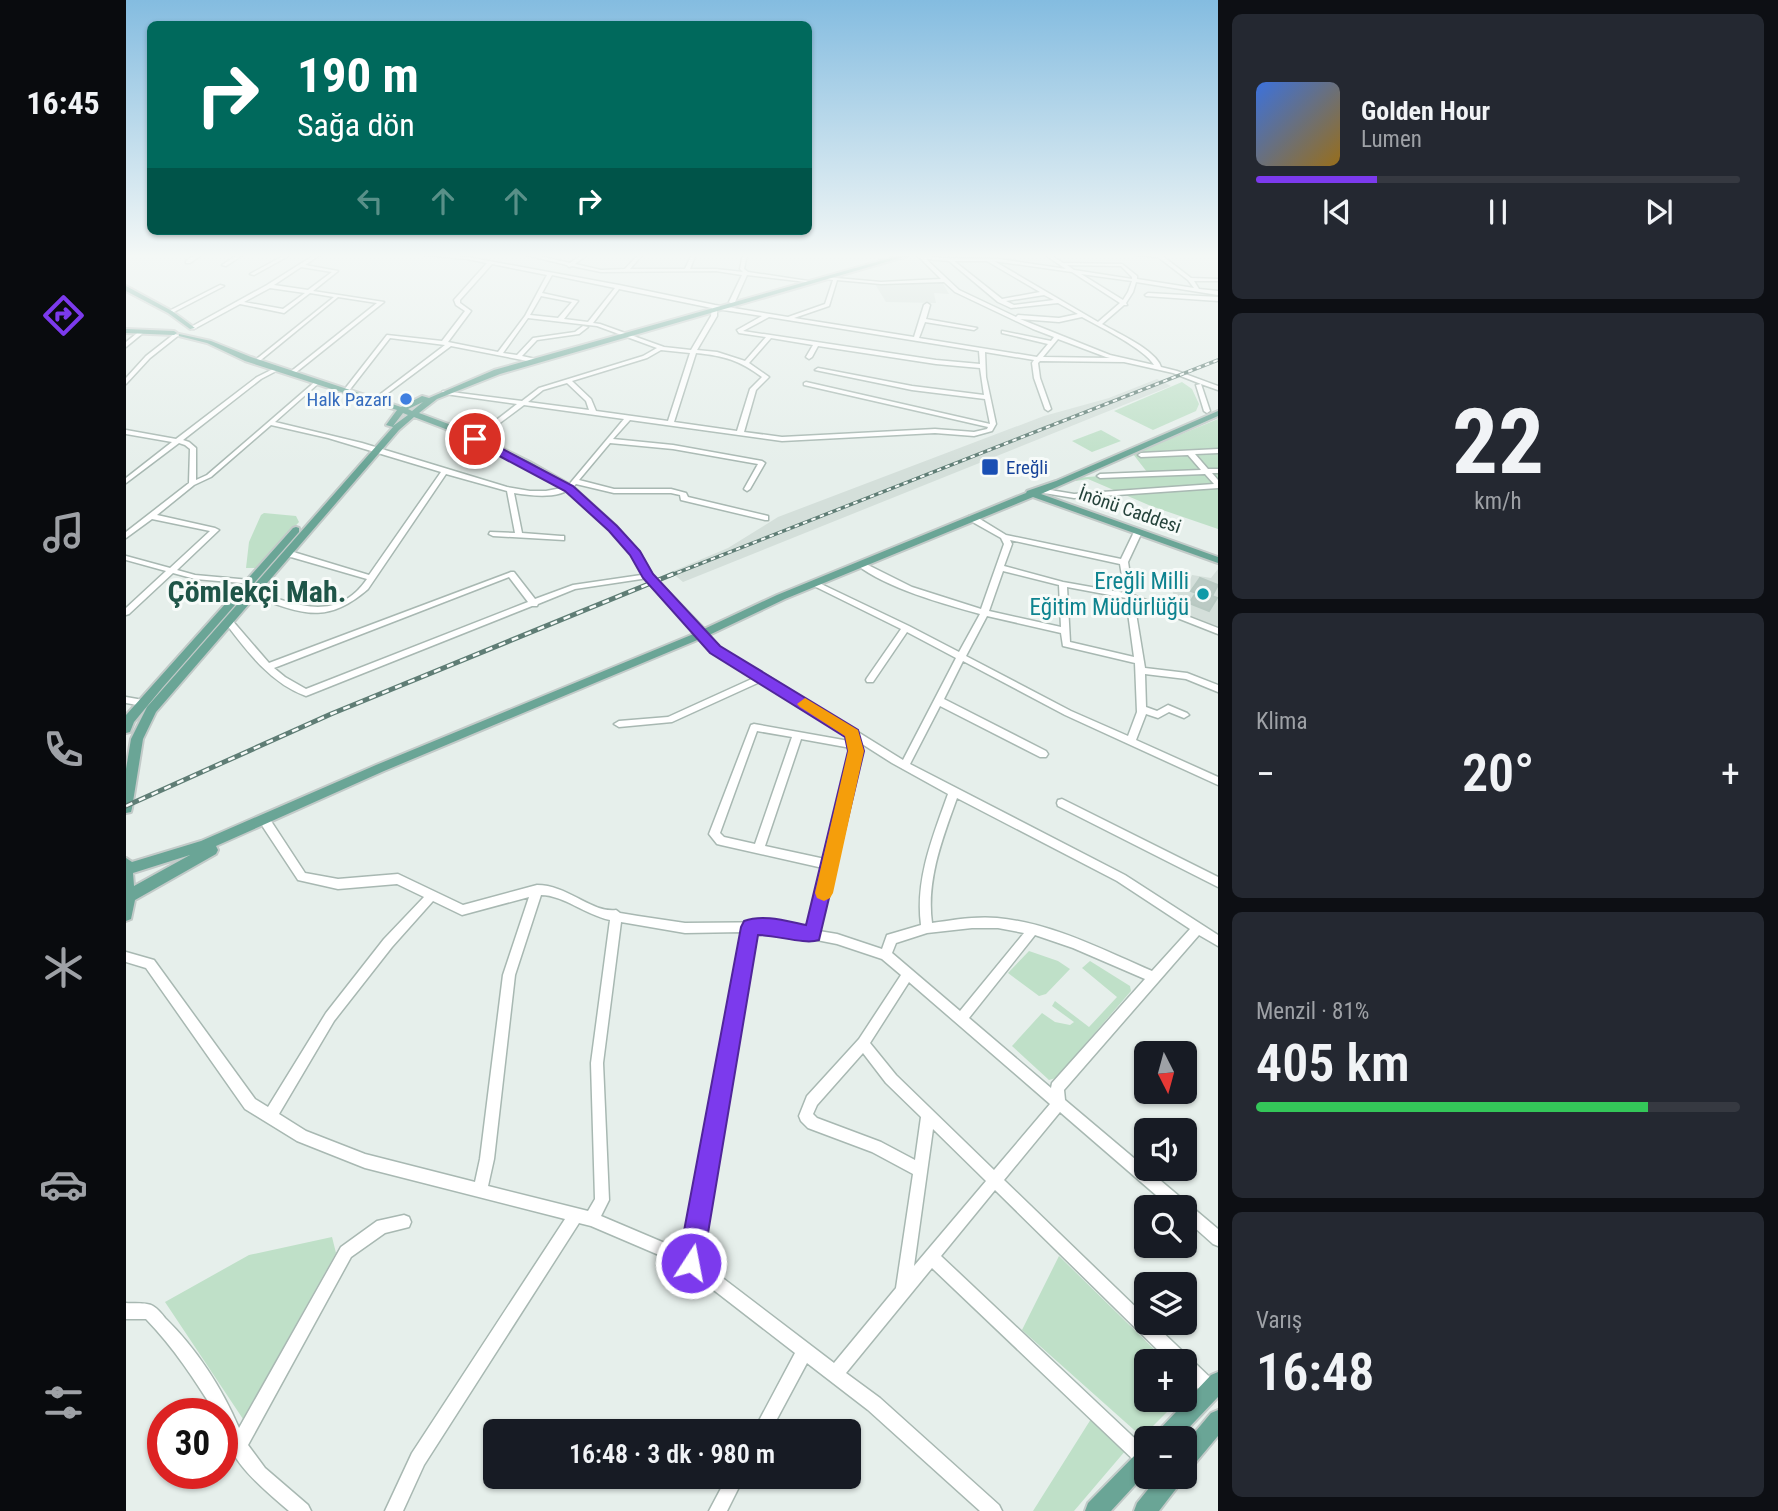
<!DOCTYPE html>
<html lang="tr">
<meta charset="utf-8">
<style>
body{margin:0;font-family:"Roboto Condensed",sans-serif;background:#242831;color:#f1f3f6;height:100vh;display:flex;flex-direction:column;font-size:26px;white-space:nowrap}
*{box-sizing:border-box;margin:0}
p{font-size:23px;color:#9ea1a6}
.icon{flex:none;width:38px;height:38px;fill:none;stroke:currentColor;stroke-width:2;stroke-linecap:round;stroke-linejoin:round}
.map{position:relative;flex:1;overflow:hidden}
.side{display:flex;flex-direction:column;gap:14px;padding:14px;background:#0d0f14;width:560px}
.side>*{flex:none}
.banner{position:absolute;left:21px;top:21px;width:665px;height:214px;border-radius:10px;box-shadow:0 2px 5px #0004;background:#00695c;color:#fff;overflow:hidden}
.needle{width:46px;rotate:174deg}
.tools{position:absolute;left:1008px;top:1041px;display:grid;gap:14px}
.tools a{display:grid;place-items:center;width:63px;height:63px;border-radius:10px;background:#171b24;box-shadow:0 2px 5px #0004;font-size:35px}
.speed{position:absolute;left:21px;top:1398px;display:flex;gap:14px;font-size:35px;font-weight:700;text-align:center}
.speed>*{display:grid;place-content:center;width:91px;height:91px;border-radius:50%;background:#171b24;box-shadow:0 2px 5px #0004;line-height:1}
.speed .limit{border:10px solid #d22;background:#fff;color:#111}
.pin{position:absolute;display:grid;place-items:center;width:60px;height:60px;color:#fff;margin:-30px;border:4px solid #fff;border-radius:50%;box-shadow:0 2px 7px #0007}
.me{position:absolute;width:77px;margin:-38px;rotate:11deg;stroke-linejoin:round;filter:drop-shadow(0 0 5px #0008)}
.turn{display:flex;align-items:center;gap:24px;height:147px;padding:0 35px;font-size:32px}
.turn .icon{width:91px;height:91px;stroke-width:2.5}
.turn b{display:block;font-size:49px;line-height:60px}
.lanes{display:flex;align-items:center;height:66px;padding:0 35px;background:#0003;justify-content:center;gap:35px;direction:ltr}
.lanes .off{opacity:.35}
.big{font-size:52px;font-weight:600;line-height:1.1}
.side .card{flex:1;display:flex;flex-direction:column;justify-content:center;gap:10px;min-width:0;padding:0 24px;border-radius:10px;background:#242831}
.side .dial{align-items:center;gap:0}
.dial b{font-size:91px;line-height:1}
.song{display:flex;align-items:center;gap:21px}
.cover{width:84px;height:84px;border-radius:10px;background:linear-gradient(135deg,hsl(220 70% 55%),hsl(40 70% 35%))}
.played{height:7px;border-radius:4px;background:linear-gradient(90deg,#7c3aed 25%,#363941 25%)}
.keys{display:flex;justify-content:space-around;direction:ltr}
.heat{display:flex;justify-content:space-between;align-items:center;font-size:38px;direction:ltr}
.charge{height:10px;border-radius:5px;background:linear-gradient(90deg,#34c759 81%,#363941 0)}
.trip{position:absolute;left:357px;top:1419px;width:378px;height:70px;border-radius:10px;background:#171b24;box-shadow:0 2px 5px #0004;font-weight:600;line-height:70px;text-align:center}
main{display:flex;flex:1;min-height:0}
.menu{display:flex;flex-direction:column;width:126px;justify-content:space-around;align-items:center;background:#090b0e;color:#9ea1a6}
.menu .icon{width:49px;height:49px}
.menu .active{color:#7c3aed}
.menu b{font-size:32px;color:#f1f3f6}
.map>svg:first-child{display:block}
</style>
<main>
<nav class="menu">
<b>16:45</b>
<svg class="icon active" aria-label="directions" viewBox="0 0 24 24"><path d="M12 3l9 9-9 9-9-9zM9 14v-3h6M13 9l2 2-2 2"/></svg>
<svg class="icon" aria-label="music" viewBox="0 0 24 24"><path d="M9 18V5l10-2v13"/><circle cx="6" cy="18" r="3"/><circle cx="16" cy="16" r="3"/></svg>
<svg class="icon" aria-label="phone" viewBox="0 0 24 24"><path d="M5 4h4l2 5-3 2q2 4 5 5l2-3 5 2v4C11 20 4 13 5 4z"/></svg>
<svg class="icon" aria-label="climate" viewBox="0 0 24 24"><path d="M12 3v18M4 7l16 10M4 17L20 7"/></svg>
<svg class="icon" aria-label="car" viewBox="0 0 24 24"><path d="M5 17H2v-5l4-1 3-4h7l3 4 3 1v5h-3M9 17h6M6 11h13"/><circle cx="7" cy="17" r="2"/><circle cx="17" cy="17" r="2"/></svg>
<svg class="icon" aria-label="filters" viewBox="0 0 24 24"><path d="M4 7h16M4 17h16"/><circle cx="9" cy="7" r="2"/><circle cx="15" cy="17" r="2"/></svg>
</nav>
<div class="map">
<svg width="1092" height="1511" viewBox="0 0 1092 1511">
<rect width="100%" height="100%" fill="#e6efeb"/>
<path fill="#d4dfda" d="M816,282l7,12 -15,-1 2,10 -50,-1 -11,-18z
M1031,379l14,7 -488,196 -12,-10 57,-24 50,-31 266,-101 65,-18z
M1092,569v59l-44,-16 3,-6 -7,-23 18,1 4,-9 19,3z"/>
<path fill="#bfe0c8" d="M1056,382l10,7 7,15 -3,7 -43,19 -39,-19z
M1092,419v110l-67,-23 -63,-27 -12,2v-3l71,-6 -14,-18z
M975,430l20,11 -29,11 -20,-11z
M138,513l32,3 3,6 -42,46h-11l3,-26 12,-27z
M903,951l29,10 12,8 -24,25 -7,2 -31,-23z
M964,961l40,25 1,5 -75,87 -7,2 -37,-34 30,-33 13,9 15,3 4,-3 -22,-16 3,-5 34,26 28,-30 -35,-29z
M206,1237l4,16 -93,166 -78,-117 84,-47z
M933,1256l107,105 -20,1v38h33l-37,37 -120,-107z
M965,1419l35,31 -52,61h-41z"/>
<path fill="#bbcac4" stroke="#b8c9c2" stroke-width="2" d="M1074,578l18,7 -6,11 5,2 -8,13 -20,-8 7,-10 -5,-2z"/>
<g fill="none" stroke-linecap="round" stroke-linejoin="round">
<defs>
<path id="minor" d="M71,254h5l-12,9h-4v-2z
M113,254h5l-18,12 -4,-1z
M161,254h5l-38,21 -4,-1z
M190,254h5l-16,11 33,6 -25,20 71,11 -90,72 -5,-1 88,-70 -39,-6 -82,67 -3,-2 1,-1 80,-64 -24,-4 -26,20 -44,-9 -46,25 -5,-1 78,-43zM175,267l31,5 -24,18 -34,-5zM144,288l35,5 -22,16 -39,-7z
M297,254l44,3 152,28 96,20 73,12 37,-13 8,-24 -8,-1v-2l56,5 60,-3 -25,-25 24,4 59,1 67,10 -22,-15h5l14,9 59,1 15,12v3l57,9 -6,-8 -30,-23 -32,-3h34l31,24 27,1v2h-24l5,8 19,2v4l-82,-13 -3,10 -7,11 1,2h-3l-22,19c15,9 54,26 59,43l16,4 41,15v4l-17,-6 9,27 -3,2 -3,-2 -8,-26 5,-1 -28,-11 -49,-11 -84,-1 -2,2 2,15 11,31 -3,2 -3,-2 -11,-31 -2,-15 2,-3 -49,-8 1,25 10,47 -4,7 -18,5 -39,-3 -153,8 -152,-21 -17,19 60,6 89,16 3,2 -15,26 -3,2 -3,-2 14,-25 -85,-15 -63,-6 -31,37 35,9h57l15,4 2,4 80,19v4h-3l-84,-20 -1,-5 -9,-2h-57l-38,-9c-14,16 -43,12 -62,9l8,40 39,3h3v4l-71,-4 -4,-2 1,-2 25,1 -8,-42 -61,-17 -78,115c-45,39 -69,22 -119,6l-1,-2 4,-2c42,12 83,34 115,-12l-83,-24v-4h6l79,24 72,-103 -113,-34 -57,-13 -60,52 -17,8 -37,30 58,13 4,2 -42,40 18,5 55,5 4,2 -1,2 -58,-5 -22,-6 -44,41 -3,1v-7l40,-37 -40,-11v-4l44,12 40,-37 -58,-12 -26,19v-6l63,-49 1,-34 -5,-4 -6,-2 -53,40v-5l46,-36 -46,-8v-4l50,9 81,-62 18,-9 5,1 -19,10 -78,61 6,2 7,6v32l11,-5 110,-95 2,1v2l-44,39 87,21 145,44 23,4h16l21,-4 57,-68 -100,-14 -47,35h-4v-2l44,-34 -72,-10 -3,-2 1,-1 79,10 17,-13 104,-32 14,-8 -60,-22 -69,-8 -25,35 14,2 16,-17 42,-6 8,-6 5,1 -9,7 -42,6 -15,16 18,4 1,1 -3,2 -87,-17 -75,56 -3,-2 1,-1 71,-54 -55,-7 -42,54h-4v-2l43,-55 55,6 23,-30 -9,-6 -2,-5 33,-37 -20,-4 -42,-4zM800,259l23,2 49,41 13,6 47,-5 20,11 -19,4 -41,-3 -2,2 -57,-27zM828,261h33l53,31 -38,7zM868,261l78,11 48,31 -22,19zM366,264l55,11 -22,41 -27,36 -50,-10 23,-31 -11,-8v-3zM941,265l54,1 11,11v2l-58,-9zM955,274l51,7 -4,11 -5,8zM426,275l63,13 -27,34 -24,-3 14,-18 -36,-8zM711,280l44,4 63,-2 11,10 78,37 21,8 -3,4 -49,-10v2l46,11 -11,13 -118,-19 6,-16 49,8 3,-2 -51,-9 4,-14 -3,-2 -3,2 -10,32 -120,-19 35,-12zM493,289l93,19 -1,8 -20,34 -27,-3 -64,-23 -7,-1zM918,295l10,5 -40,5 -8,-4zM415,296l31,6 -14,16 -28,-3zM591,309l45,7 -25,14 2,3 27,4 -21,24 -28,-9 -20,-2 20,-34zM643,317l210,34 1,13 -44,-4 -193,-29zM956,317c18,10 63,32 72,48l-44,-10 -90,-36 39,3zM645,338l42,7 -7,12 3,2 3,-2 6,-11 118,18 44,4 4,27 -72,-9 -94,-18 -3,2 97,20 73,9 5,25 -184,-42 -2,1v2l184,42 -1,2 -13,3 -39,-3 -153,8 -38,-5 12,-42 13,-13 -20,-14zM932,339l48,18 4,1 -67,-1zM535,350l29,3 -22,68 -72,-10 -5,-12 -19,-18 75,-23zM570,353c29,3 43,7 66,24l-12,12 -13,42 -63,-9zM441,383l19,18 3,9 -61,-8 15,-12z
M396,254h8l40,9 13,-9h5l-13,10 26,6 24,-1 14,-15h4l-13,15h55l7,-15h4l-6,15h26l27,3 -3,-3 3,-15h4l-3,15 4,3 60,9 -2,1 -59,-7 -12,27 -3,2 -3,-2 13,-27 -26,-4 -115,1 -29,-6 -3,1 -2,-2z
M94,285l4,1 -52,27 -5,-1z
M1022,293l70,4v4l-72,-5 -1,-1z
M15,330l3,2 -1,1 -17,14v-5z
M48,334l5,1 -29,23 -24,26v-6l20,-22z
M1092,449v4l-23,1 13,15h10v4h-6l6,7v8l-144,10 -36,-6 -3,-2 3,-2 36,6 140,-10 -9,-10 -105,4 -3,-2 3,-2 101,-4 -13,-15 -47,2 -3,-2 3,-2z
M843,516h6l31,19 115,24 13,-27 1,-2h6l1,2 -14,30 5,33 85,33v6l-84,-33 11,67 42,5 31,12v7l-32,-13 -41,-5 1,33 11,4 11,-6 19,8 2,2 -5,3 -15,-6 -11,6 -12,-4 -10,26 82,37v8l-153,-70 -102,-54 -19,38 102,52 2,3 -2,3h-6l-100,-51 -30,58 215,111 93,60v11l-19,-11 -135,155 1,10 153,129v17l-5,-2 -28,-25v-11h-14l-111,-96 -56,68 142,137v6h7l64,61 1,4 -1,8 -6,2 -6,-2 -20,-21v-13h-15l-175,-172 -54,66 205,193v18l-7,-2 -207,-197 -86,105 34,25 119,107 3,6h-22l-112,-101 -61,-47 -37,69h-17l42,-79 -115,-89 -89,-38 -12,-3 -155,242 -21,46h-18l27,-58 153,-234 -200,-51 -68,-27 -52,-32 -99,-141 -20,-6v-10l28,8 101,139 13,8 58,-94 58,-74 40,-42 -27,-13 -59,5 -40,-9 -35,-53 -1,-3 1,-3h8l34,52 33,6 60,-5 65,31 74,-20c31,0 54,28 79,25l4,3 18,3 47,7 91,-1 33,6 14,-60 -102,-23 -4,-1 -8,-10 42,-109 3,-1 95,17 4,-3 -91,-57 -90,41 -53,5 -5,-3 5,-3 49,-4 88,-40c-23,-14 -41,-20 -57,-43l4,-3 3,1c14,18 31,29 52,38l145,90 53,-102 -49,-26 -34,50h-6l-1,-2 1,-2 34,-49 -91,-45 4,-2h3l92,44 50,26 21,-38c-37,-10 -93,-26 -123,-49l4,-2h3l48,24 69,22 23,-65 -3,-6 -32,-18zM884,540l110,24 5,29 -62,-11 -59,-16 8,-22zM877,571l56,14 2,42 -72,-16zM941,587l59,11 8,59 -64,-15zM861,616l74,17 2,13 72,17 2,49 -9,24 -57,-25 -105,-55zM631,731l35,6 -37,107 -31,-7 -4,-4zM675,739l50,9v3l-26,108 -60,-13zM733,742l33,21 56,31c-15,42 -33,85 -27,131l-34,10 -5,14 -45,-15 -18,-3 15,-63 2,-3 -1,-2 26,-112zM831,798l160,83 73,48 -38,42c-49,-21 -100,-48 -155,-53 -21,-2 -44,2 -65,5 -6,-43 11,-86 25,-125zM415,895c22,0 45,20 69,25l-19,143 4,136 -7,12 -100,-25 6,-27 21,-184zM403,897l-26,78 -23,184 -5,23 -110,-28 -59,-23 -27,-17 55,-93 58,-74 41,-46 29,14zM495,922l64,11 58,-1 -57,320 -85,-36 8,-16 -6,-137zM846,928h26l26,5 -64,78 -68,-58 4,-10 31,-10zM629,932h21l61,12 45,15 19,16 -42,64 -52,57 -8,20 2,5 7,7 64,24 41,22 -17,114 -62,75 -135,-103zM909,935l38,13 72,31 -93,104 -1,5 -82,-70zM783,982l141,122 -56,66 -98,-95 -26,-32zM737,1053l23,30 35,34 -6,43 -34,-18 -64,-24 -4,-4 4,-9zM807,1129l53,52 -72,85z
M385,572h3l21,27 38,-14 75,-11 4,2 -4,2 -73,11 -37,15 -1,2h-5l-226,90c-36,-13 -60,-46 -82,-75l1,-2h6l38,44zM383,577l19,25 -222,87 -21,-12 -11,-9z
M0,697l17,3 5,3 -5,3 -17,-3z
M936,799l156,78v10l-160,-81 -1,-3 1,-3z
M278,1215l5,2 2,5 -2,5 -24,6 -34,24 -103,188 17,23 43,37 3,6h-22c-30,-26 -67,-54 -67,-97h-6c-21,-34 -42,-66 -70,-95h-20v-16c8,1 20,-1 27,3 5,3 9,8 12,12 31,30 57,70 74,110l102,-181 36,-26z
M601,1477h17l-17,34h-18z"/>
<path id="major" d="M779,254h9l-414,120 -63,25 -18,14 43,16 68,33 42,24 44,40 23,26 13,23 52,54 73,-34 249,-102 1,-2 29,-10 162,-70v5l-177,78 177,63v6l-185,-66 -248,102 -78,37 -323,135 -168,75 2,4 -2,4 -81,46 -4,19 -5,2v-63l6,4 69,-21 175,-76 320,-132 -52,-55 -12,-23 -22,-25 -44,-40 -42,-24 -68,-33 -42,-16 -15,13 -243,282 -13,27 -11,69 -1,4 -5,1v-44l5,-30 16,-32 246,-280 -7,-2 11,-15 -152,-49 -38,-18 -28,-7v-2l32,7 40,16 150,50 21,-11 7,2 65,-28zM297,402l-11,9 -4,-2zM277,413l5,2 -15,11zM64,855l-56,31 -1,-13z
M0,286l46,25 23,17 -5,1 -22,-16 -42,-22z
M0,329l48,2 3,2 -3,2 -48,-2z
M170,527l3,1v4l-136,155 -29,35 -4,10 -4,1v-18l167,-187z
M1092,1372v25l-39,41h-24l3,-7 53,-56z
M1092,1410v26l-26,31 -7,3v-26l26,-31z
M1020,1447v26l-35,38h-26l3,-8 51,-52z
M1032,1477h24l-3,8 -20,26h-25l3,-8z"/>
</defs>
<use href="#minor" stroke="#a8b8b2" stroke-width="3"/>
<use href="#major" stroke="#c2cac8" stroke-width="4"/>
<use href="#minor" fill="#fff" fill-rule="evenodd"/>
<use href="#major" fill="#6aa596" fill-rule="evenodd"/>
<defs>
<path id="rail-far1" d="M543,576l549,-216"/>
<path id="rail" d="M0,806l205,-92 342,-140"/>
</defs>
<use href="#rail-far1" stroke="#5f7d75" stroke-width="3.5"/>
<use href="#rail" stroke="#5f7d75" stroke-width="5"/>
<use href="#rail-far1" stroke="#f7fbf9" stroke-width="2" stroke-dasharray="4.5" stroke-linecap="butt"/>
<use href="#rail" stroke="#f7fbf9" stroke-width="2.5" stroke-dasharray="7" stroke-linecap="butt"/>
</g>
<linearGradient id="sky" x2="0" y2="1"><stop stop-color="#84bce0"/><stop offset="0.55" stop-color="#f4f8f6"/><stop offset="1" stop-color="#f4f8f6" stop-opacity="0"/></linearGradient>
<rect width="1092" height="465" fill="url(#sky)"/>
<path fill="#7c3aed" stroke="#51269a" stroke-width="2" d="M345,436h7l95,50 44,40 23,25 13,23 67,72 138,84 6,21 -45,189c-14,5 -43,-5 -61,-5l-55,328 -4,9 -8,3 -9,-3 -4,-9 63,-336 3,-6c19,-7 42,0 62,4l42,-174 -3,-14 -135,-84 -67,-75 -13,-23 -21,-24 -44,-40 -94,-50z"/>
<path fill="#f59e0b" d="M679,698l53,32 6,21 -31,142 -3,5 -6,3 -7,-3 -2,-5 33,-142 -3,-15 -45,-29 -3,-3z"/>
<circle fill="#3f7fe0" stroke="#f7fbf9" stroke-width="2.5" cx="280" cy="399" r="7"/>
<rect fill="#1a4fb4" stroke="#f7fbf9" stroke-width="2.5" x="855" y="458" width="18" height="18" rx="3.5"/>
<circle fill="#0f9aa8" stroke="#f7fbf9" stroke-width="2.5" cx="1077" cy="594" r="7"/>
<g text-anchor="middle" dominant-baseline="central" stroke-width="6" stroke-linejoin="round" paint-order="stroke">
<g font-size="19" fill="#366cbe" stroke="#f7fbf9" text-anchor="end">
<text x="266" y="399">Halk Pazarı</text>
</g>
<g font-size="19" fill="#164399" stroke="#f7fbf9" text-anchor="start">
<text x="880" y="467">Ereğli</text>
</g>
<g font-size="19" fill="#24423a" stroke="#f7fbf9">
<text transform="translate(1004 510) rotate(19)">İnönü Caddesi</text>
</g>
<g font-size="23" fill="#0d838f" stroke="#f7fbf9" text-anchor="end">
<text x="1063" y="581">Ereğli Milli<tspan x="1063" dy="26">Eğitim Müdürlüğü</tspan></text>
</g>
<g font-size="30" font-weight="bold" fill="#1f5548" stroke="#f7fbf9">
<text x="131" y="591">Çömlekçi Mah.</text>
</g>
</g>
</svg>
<div class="tools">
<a><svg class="needle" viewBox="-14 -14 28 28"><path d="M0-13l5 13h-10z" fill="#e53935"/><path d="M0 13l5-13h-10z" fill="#9ea1a6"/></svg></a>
<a><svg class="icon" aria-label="sound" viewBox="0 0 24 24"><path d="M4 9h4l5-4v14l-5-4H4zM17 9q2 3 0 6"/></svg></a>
<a><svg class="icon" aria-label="search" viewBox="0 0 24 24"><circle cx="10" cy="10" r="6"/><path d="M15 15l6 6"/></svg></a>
<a><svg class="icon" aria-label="layers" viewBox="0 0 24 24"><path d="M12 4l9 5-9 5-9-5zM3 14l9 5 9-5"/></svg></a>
<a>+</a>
<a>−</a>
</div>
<div class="speed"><div class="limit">30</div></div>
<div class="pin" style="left:349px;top:439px;background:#d93025"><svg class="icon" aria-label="arrive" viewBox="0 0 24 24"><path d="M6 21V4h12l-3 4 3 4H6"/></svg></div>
<svg class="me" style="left:565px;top:1263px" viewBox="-20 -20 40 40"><circle r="17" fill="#7c3aed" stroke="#fff" stroke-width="3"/><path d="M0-11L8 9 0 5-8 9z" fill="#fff"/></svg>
<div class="trip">16:48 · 3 dk · 980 m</div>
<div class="banner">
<div class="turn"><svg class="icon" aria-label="right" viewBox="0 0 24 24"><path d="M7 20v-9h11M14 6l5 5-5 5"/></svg><div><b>190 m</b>Sağa dön</div></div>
<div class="lanes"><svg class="icon off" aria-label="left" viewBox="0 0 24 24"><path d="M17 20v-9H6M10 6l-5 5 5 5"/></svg><svg class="icon off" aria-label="ahead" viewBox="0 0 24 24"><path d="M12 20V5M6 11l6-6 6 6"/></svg><svg class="icon off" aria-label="ahead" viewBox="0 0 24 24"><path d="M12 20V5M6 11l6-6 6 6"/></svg><svg class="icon" aria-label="right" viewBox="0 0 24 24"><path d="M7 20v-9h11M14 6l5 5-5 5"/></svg></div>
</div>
</div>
<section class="side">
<div class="card">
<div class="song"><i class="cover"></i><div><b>Golden Hour</b><p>Lumen</p></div></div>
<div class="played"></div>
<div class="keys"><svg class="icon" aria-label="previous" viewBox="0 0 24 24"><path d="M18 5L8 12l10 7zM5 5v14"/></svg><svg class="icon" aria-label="pause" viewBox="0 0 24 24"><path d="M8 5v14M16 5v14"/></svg><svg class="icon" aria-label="next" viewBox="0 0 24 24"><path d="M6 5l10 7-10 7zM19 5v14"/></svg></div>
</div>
<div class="card dial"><b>22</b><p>km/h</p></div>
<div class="card"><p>Klima</p>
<div class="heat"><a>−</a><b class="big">20°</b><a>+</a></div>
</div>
<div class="card"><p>Menzil · 81%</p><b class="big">405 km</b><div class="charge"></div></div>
<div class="card"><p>Varış</p><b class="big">16:48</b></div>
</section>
</main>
